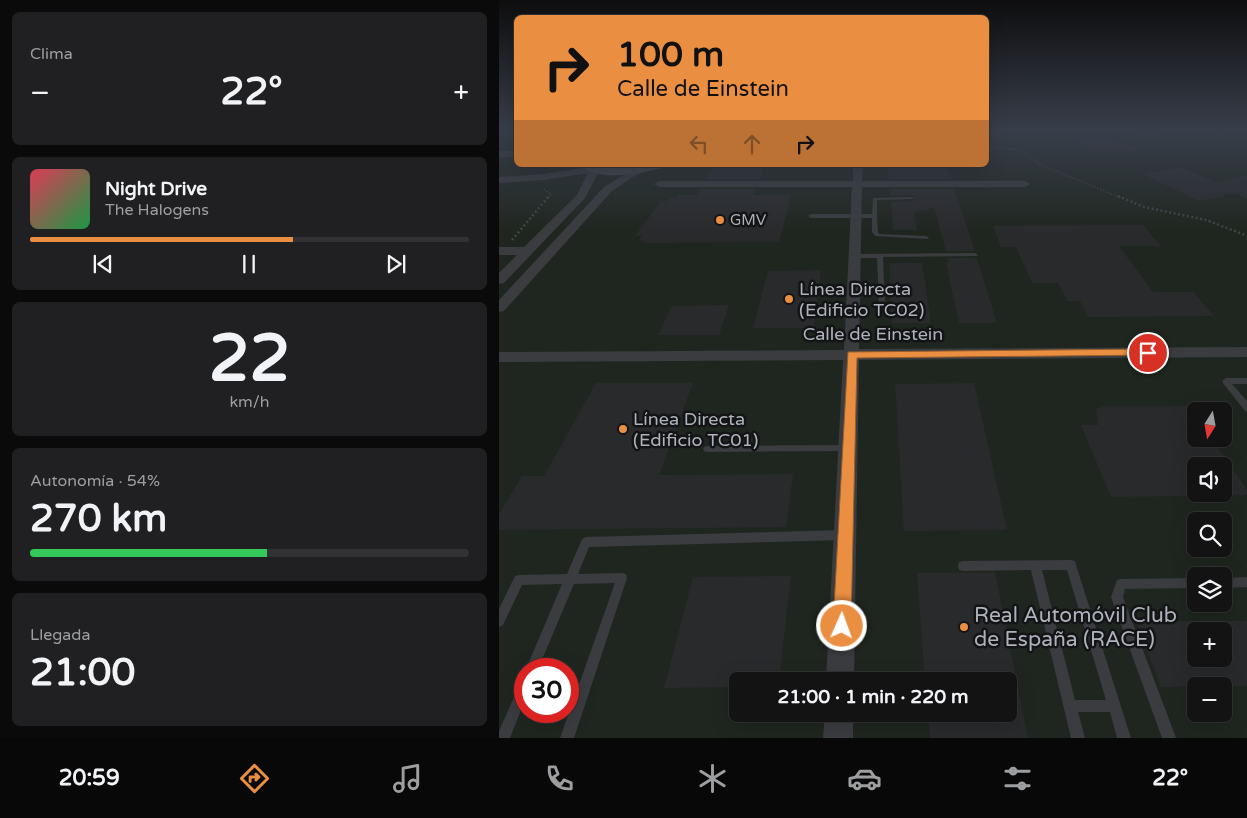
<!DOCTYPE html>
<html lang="es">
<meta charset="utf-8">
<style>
body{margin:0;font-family:"Varela Round",sans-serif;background:#202022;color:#f1f3f6;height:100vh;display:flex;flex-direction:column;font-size:19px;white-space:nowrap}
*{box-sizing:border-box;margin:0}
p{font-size:16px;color:#9d9ea0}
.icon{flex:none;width:28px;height:28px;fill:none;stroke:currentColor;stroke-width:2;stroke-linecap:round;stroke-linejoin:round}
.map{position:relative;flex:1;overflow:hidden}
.details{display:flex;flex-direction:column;gap:12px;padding:12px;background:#0a0a0b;width:499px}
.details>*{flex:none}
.top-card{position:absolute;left:15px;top:15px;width:475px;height:152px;border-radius:8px;box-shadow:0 5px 20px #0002,0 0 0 1px #323234;background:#ea8f42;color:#111;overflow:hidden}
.needle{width:32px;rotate:191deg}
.tools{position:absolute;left:688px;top:402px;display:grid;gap:10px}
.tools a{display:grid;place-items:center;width:45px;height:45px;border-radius:8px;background:#131314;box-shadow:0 5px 20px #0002,0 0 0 1px #323234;font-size:25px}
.speed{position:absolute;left:15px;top:658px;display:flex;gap:10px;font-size:25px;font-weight:700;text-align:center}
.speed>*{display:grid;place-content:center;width:65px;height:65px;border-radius:50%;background:#131314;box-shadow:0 5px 20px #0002,0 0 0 1px #323234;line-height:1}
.speed .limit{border:8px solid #d22;background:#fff;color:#111}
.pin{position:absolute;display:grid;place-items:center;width:42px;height:42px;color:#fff;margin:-21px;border:2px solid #fff;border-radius:50%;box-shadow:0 1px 5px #0007}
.me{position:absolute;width:55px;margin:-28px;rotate:2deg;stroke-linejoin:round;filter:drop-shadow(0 0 4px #0008)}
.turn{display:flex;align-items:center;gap:18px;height:105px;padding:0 20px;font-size:22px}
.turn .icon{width:65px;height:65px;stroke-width:2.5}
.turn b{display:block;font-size:35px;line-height:42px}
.lanes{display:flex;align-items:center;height:48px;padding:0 20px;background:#0003;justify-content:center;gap:25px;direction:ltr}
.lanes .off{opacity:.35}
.big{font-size:38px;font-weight:800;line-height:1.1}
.details .tile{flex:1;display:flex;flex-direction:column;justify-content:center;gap:8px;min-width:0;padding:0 18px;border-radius:8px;background:#202022}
.details .dial{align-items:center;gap:0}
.dial b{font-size:65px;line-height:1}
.song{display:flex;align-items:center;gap:15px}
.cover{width:60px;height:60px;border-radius:8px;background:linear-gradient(135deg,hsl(350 70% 55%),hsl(140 70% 35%))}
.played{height:5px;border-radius:2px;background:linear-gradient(90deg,#ea8f42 60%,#323234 60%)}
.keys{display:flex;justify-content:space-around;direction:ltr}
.heat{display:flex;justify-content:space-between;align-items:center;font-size:28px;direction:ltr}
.charge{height:8px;border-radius:4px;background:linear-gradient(90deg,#34c759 54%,#323234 0)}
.trip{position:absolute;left:230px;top:672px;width:288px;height:50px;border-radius:8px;background:#131314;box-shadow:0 5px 20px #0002,0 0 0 1px #323234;font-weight:800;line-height:50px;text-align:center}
.tab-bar{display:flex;height:80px;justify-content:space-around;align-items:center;background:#080808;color:#9d9ea0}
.tab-bar .icon{width:35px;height:35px}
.tab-bar .current{color:#ea8f42}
.tab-bar b{font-size:22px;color:#f1f3f6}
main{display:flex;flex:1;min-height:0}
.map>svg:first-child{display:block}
</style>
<main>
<section class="details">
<div class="tile"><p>Clima</p>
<div class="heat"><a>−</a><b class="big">22°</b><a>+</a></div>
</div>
<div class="tile">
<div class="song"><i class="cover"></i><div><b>Night Drive</b><p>The Halogens</p></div></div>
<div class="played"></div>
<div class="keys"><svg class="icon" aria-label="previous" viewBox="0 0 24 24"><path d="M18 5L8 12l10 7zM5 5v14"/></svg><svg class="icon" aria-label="pause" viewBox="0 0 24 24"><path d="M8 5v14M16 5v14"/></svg><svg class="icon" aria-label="next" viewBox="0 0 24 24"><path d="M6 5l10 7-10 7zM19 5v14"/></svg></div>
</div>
<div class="tile dial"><b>22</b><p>km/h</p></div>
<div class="tile"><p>Autonomía · 54%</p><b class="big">270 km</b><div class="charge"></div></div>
<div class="tile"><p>Llegada</p><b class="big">21:00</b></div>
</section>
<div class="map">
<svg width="749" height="738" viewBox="0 0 749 738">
<rect width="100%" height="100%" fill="#19191b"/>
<path fill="#1f261f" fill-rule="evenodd" d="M0,130h17l1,35h470v-35h260v608h-748zM696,411h28v28h-28zM696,466h28v28h-28zM696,521h28v28h-28zM696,576h28v28h-28zM696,631h28v28h-28zM26,669h43v42h-43zM239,681h270v33h-270zM696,686h28v28h-28z"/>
<path fill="#292a2c" d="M595,131l46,19 -41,2 -35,-15z
M215,165h50l-5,14h-53z
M388,165h59l5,14h-62z
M682,167l34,15 33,-7v24l-13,-5 -36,7 -56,-27z
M201,189h55l-2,6 39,-1 -13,48 -135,1 2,-2 -7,-1 3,-4h-7l26,-35h6l2,-4 7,1 2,-3h19z
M390,189h65l21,62h-29l-12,-43 -20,4 3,18h-24l-2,-28 22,-1 2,-4 -2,-2 -23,1z
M644,225l18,21h-42l34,46h40l21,24 -126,1 -8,-16h-13l-9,-18h-26l-16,-36h-15l-8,-21z
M448,258h30l20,65h-38l-13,-60h3z
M390,263h33l9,60h-39z
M322,270l-7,58h-61l15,-57z
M230,305l-10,30h-61l14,-29z
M97,383h97l-34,92 134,-1 -7,53 -287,3v-16l23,-38h22z
M475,383l33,147 -103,1 -9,-147z
M606,406h85l5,7v26h17l36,52v4l-25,1v-30h-28v30l-84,1 -30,-72h17l-2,-16z
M496,572l33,166h-98l-2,-24h80v-33h-83l-8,-108z
M292,576l-12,105h-41v6l-74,1 29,-111z
M696,621v38h28v-38h25v65l-87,1 -25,-65z"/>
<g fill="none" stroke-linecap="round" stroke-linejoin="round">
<path stroke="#404447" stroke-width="2" stroke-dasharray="1 2" stroke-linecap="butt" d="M740,132l9,1
M488,146l33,4 19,14 82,34
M45,189l7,5 -3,4"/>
<path stroke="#404447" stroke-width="2.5" stroke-dasharray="2 2.5" stroke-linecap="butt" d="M619,196l26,11 62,13 42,16
M13,240l37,-44"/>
<path fill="#3a3c40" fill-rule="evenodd" d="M631,130h4l8,4 39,-3 2,1 -42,4z
M711,130h5l21,10 -3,1z
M412,197h2v2l-36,1v16l1,16 1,2 47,2 3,2 -1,1 -53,-3 -3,-4v-14h-61l-3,-2 3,-2h61l1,-16z
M476,253l3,2 -1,1 -94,1 2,48 -3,2 -3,-2 -2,-47h-22l-3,-2 3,-2z
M727,378h22v6h-16l16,18v10l-3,-1 -22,-28 -1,-2z
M348,445l3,1 1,2 -1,2 -3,1 -140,1 -3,-1 -1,-2 1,-2 3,-1z
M344,530l4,2 1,3 -1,3 -4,2 -254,7 -11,27 44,-1 4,1 1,4 -53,160h-14l55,-155 -41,1 -36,85h-12l36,-85 -40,1 -19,40 -4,2v-18l16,-33 4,-1 48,-1 15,-35 4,-2z
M572,560l4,1 1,4 55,173h-14l-7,-26h-32l7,26h-14l-40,-168 -68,1 -4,-1 -1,-4 1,-4 4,-1zM543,570h25l39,130h-31z
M749,577v10l-25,1v-10z
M696,578v10l-70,1 -2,8 53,141h-14l-51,-141 6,-17 4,-1z
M26,679v21l-15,38h-11v-7l22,-50z"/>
<path fill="#3a3c40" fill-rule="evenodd" d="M0,151h18v6h-18z
M148,165h6l2,2 -22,10 -21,14 -108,120 -5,1v-12l105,-113 23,-14z
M354,165h10l-1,16h163l5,3 -5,3h-163l-3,162 389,-2v10l-389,3 -5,321h-28l17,-321 -344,2v-10l345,-2 8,-163h-193l-5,-3 5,-3h194z
M96,166l5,3 -15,29 -81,85 -5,1v-11l18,-18h-18v-8h25l53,-52 11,-22 -44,7 -45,3v-6l45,-3z
M326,714h28v24h-30z"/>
<path fill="#484c50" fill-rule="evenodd" d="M82,165l32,3 51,-3 -2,3c-20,5 -65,15 -81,-3z"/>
</g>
<linearGradient id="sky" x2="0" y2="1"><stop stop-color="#0e0e0f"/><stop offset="0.56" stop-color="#383e4a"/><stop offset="1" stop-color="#383e4a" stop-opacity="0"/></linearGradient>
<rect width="749" height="233" fill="url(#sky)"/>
<path fill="#ea8f42" stroke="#985d2b" d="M649,349l5,4 -1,2 -295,3 -6,268 -3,7 -6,2 -6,-2 -3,-7 15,-274z"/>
<g fill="#ea8f42" stroke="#141416" stroke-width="2">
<circle cx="221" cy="220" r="5"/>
<circle cx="290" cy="299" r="5"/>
<circle cx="124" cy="429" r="5"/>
<circle cx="465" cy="627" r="5"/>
</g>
<g text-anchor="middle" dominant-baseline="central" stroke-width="5" stroke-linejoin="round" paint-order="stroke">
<g font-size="15" fill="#acb3ba" stroke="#141416" text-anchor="start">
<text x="231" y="220">GMV</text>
</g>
<g font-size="18" fill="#acb3ba" stroke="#141416" text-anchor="start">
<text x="300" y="289">Línea Directa<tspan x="300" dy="21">(Edificio TC02)</tspan></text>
<text x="134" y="419">Línea Directa<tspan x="134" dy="21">(Edificio TC01)</tspan></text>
</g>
<g font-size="18" fill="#acb3ba" stroke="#141416">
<text x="374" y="334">Calle de Einstein</text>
</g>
<g font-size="21" fill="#acb3ba" stroke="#141416" text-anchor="start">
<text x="475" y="615">Real Automóvil Club<tspan x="475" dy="24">de España (RACE)</tspan></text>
</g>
</g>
</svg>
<div class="tools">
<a><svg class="needle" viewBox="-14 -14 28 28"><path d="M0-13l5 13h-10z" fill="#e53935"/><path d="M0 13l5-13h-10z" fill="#9d9ea0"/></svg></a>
<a><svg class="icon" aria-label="sound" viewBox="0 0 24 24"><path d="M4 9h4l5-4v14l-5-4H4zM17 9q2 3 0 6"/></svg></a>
<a><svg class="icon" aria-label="search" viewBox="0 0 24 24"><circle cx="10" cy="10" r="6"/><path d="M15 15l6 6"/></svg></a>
<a><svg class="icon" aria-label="layers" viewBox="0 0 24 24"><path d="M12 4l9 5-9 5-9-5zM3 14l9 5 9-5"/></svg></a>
<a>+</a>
<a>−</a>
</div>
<div class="speed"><div class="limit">30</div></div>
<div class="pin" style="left:649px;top:353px;background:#d93025"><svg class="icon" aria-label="arrive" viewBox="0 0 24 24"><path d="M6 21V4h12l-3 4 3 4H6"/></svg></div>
<svg class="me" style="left:343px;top:626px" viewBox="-20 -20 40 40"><circle r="17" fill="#ea8f42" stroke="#fff" stroke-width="3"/><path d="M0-11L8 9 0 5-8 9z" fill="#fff"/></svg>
<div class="trip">21:00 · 1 min · 220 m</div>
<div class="top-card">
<div class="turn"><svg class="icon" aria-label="right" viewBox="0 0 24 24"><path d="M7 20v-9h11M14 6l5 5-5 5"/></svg><div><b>100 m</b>Calle de Einstein</div></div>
<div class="lanes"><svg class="icon off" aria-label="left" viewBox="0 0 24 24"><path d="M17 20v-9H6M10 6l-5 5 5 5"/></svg><svg class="icon off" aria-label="ahead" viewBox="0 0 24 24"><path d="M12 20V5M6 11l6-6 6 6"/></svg><svg class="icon" aria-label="right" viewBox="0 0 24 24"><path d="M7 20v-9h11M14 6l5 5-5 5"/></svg></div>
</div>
</div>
</main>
<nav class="tab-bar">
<b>20:59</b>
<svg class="icon current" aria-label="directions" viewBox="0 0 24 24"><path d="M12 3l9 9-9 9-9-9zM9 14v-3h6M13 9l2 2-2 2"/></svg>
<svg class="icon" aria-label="music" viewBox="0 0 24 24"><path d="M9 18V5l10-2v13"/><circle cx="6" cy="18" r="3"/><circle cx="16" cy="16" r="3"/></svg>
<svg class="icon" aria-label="phone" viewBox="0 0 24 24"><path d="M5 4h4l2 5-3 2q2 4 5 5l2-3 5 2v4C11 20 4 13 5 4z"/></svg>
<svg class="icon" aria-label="climate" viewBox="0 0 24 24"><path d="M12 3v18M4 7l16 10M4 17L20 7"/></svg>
<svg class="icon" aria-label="car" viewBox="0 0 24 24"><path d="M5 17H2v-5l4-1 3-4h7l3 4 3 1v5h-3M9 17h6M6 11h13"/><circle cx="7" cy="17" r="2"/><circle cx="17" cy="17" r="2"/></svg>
<svg class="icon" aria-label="filters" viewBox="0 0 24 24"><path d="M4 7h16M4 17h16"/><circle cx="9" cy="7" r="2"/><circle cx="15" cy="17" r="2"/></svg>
<b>22°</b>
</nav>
